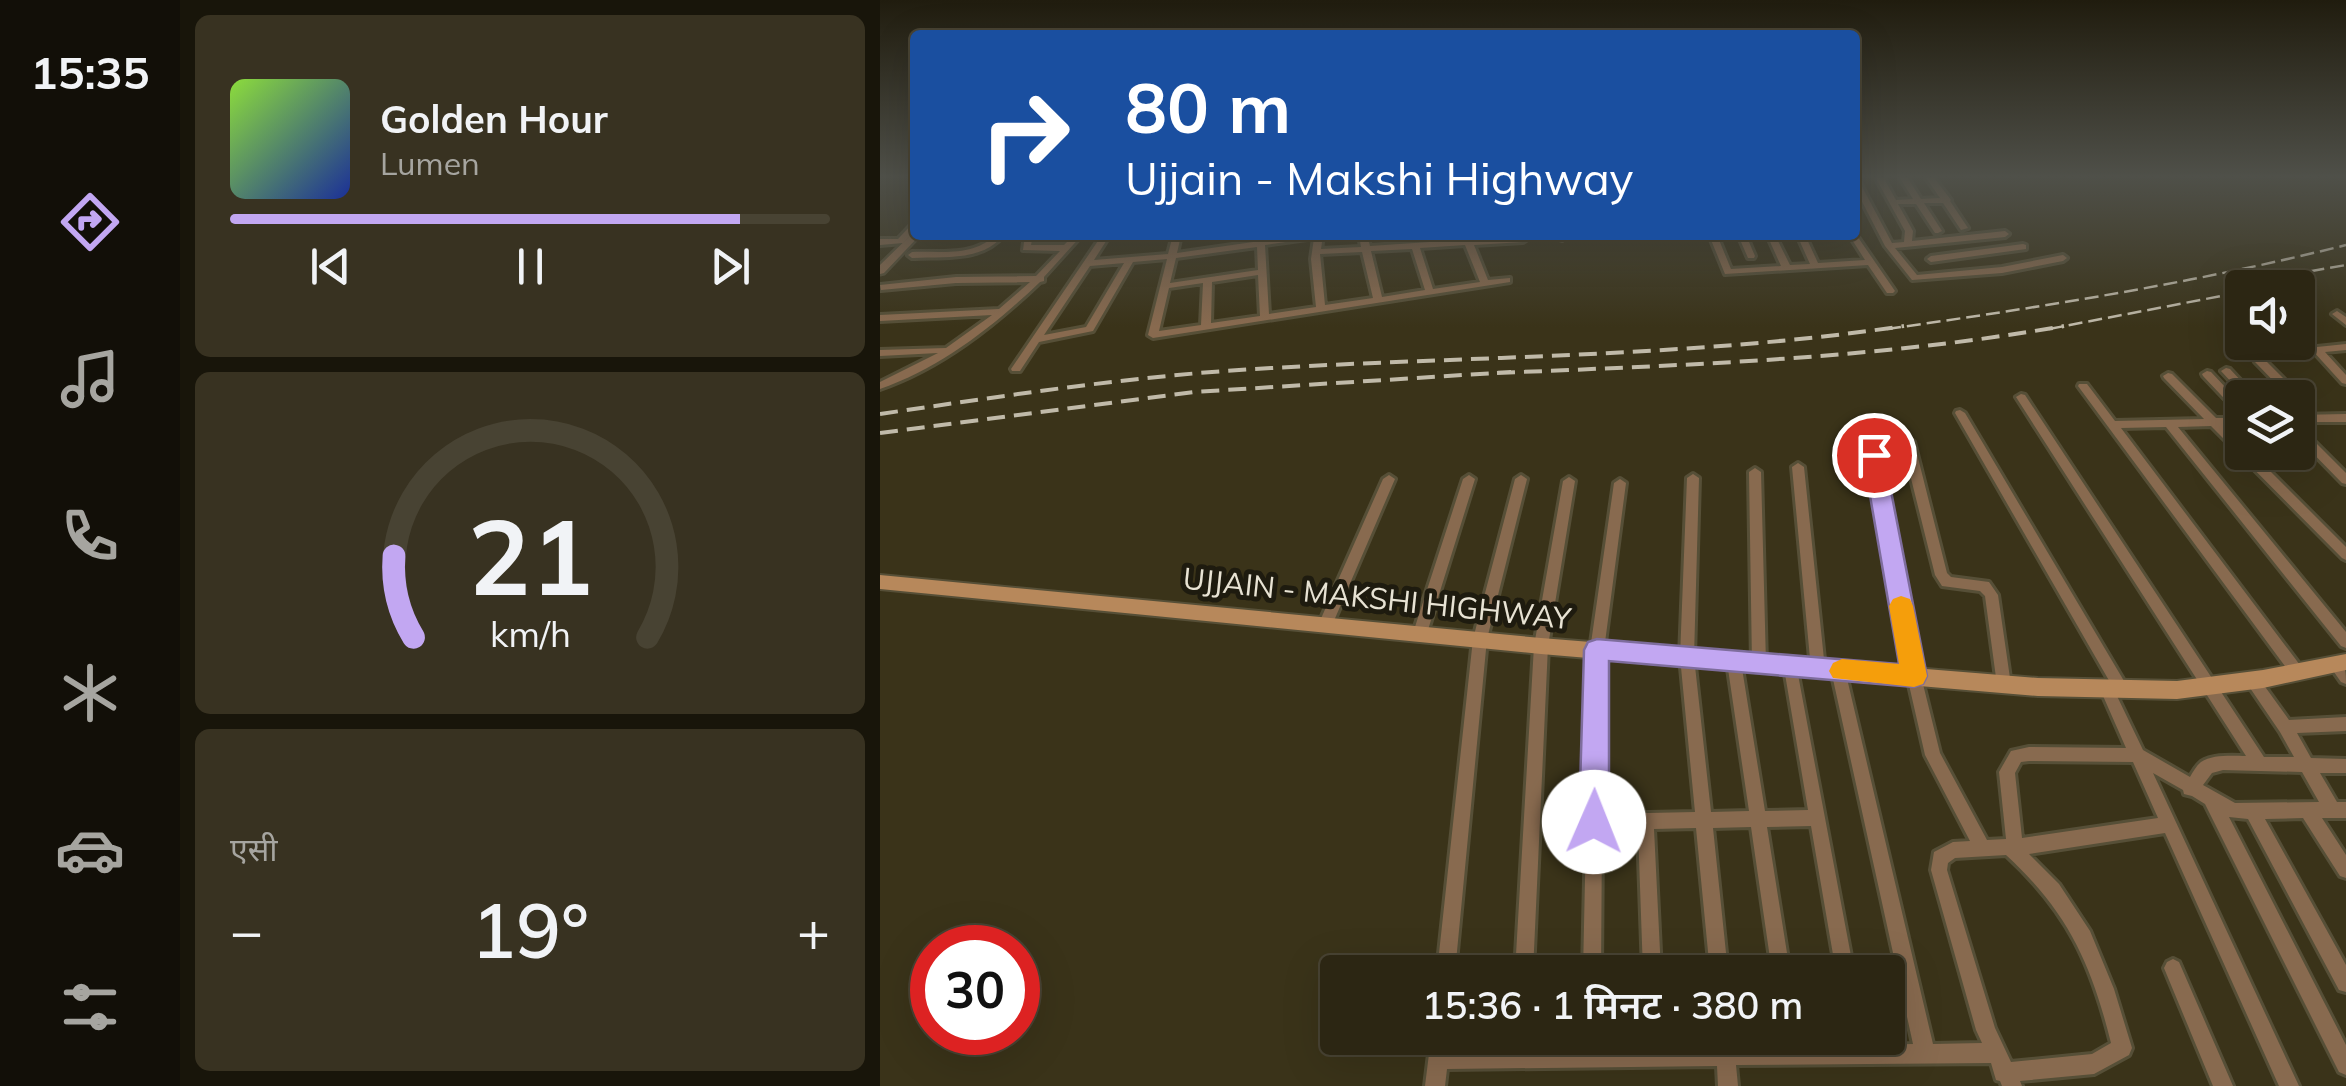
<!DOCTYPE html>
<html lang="hi">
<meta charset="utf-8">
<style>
body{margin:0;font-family:Mulish,"Noto Sans Devanagari",sans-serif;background:#383221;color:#f1f3f6;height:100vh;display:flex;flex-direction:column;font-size:38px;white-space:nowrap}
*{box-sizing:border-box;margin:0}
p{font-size:32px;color:#a6a5a0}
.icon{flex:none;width:55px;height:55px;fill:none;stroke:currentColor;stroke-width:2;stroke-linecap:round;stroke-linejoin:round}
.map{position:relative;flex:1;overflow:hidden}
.sheet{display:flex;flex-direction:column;gap:15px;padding:15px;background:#18150a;width:700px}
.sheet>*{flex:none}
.banner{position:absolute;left:30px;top:30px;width:950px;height:210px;border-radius:10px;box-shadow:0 10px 40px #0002,0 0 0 2px #484333;background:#1a4fa0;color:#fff;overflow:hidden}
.controls{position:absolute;left:1345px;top:270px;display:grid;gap:20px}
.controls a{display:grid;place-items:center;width:90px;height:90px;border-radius:10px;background:#2c2613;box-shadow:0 10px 40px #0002,0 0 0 2px #484333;font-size:50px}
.speed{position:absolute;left:30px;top:925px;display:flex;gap:20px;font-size:50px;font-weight:700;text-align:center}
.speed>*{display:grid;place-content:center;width:130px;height:130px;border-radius:50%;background:#2c2613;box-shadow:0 10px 40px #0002,0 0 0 2px #484333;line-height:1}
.speed .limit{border:15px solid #d22;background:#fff;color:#111}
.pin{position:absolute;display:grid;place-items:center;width:85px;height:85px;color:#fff;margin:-42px;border:5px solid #fff;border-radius:50%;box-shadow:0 2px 10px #0007}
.me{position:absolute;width:110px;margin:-55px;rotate:1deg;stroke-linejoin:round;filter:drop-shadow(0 0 8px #0008)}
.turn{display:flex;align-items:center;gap:35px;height:210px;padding:0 50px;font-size:45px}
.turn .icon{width:130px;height:130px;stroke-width:2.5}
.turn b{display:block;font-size:70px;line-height:85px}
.big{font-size:75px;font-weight:600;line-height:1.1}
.sheet .tile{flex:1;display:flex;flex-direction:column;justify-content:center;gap:15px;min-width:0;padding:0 35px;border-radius:15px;background:#383221}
.sheet .dial{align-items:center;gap:0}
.dial svg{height:260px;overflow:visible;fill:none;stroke:#484333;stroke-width:7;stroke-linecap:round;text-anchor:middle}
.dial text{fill:#f1f3f6;stroke:none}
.song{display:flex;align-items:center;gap:30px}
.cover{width:120px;height:120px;border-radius:15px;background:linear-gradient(135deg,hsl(90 70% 55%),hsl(230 70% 35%))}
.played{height:10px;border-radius:5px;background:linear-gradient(90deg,#c2a7f2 85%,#484333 85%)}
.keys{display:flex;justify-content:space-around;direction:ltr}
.heat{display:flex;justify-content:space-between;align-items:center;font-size:55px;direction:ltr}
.trip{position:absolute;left:440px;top:955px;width:585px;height:100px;border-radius:10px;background:#2c2613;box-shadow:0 10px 40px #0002,0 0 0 2px #484333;font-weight:600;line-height:100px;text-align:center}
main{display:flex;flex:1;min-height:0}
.tabs{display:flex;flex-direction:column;width:180px;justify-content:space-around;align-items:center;background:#120f08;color:#a6a5a0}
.tabs .icon{width:70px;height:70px}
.tabs .selected{color:#c2a7f2}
.tabs b{font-size:45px;color:#f1f3f6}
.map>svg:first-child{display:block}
</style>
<main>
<nav class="tabs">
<b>15:35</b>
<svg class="icon selected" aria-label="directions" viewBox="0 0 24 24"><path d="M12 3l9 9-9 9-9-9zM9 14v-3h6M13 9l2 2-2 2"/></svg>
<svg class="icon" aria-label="music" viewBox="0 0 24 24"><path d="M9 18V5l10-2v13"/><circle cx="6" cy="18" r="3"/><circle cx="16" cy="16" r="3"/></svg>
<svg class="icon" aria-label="phone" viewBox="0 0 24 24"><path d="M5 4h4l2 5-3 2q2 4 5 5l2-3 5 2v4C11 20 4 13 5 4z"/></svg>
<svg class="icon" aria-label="climate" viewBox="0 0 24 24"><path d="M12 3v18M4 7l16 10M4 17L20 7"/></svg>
<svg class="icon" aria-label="car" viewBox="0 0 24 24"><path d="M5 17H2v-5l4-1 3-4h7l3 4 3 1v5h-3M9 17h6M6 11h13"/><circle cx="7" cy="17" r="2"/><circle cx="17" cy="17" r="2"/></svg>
<svg class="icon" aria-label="filters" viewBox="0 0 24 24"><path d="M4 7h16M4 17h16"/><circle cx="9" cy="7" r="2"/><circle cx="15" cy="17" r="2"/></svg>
</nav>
<section class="sheet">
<div class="tile">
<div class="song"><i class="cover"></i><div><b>Golden Hour</b><p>Lumen</p></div></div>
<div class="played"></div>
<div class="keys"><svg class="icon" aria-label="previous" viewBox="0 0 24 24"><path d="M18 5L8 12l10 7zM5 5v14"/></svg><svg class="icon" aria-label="pause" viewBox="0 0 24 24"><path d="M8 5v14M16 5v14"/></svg><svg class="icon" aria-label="next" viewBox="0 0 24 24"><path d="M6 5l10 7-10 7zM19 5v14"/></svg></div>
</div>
<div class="tile dial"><svg viewBox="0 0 100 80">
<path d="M14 69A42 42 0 1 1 86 69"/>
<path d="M14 69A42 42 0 0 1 8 44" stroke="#c2a7f2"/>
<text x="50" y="56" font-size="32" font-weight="700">21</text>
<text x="50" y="72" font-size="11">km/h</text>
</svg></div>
<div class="tile"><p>एसी</p>
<div class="heat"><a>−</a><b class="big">19°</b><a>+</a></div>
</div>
</section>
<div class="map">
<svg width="1466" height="1086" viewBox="0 0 1466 1086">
<rect width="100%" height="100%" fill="#3a3319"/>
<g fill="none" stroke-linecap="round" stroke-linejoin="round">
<defs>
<path id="minor" d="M994,175h8l14,25 17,-1 -15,-24h8l15,24 19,-1 -16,-23h8l19,25 -1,1 18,27 -7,2 -18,-27h-19l18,28 -4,2h-3l-19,-29h-18l15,27 -1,10 93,-10 4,3 -4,3 -110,11 22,27 85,-8 61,-12 4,3 -4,3 -61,12 -90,7 -27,-34 -30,-58v-9l4,2 33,62 12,-1 1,-11z
M32,224h3v7l-12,12 -23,2v-6h18z
M975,233l40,58 -2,2h-6l-19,-28 -143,9 -16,-39h8l14,34 50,-3 -14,-31h8l15,30 20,-1 -13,-29h8l13,28 47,-3 -16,-25h6z
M115,235h9c-23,27 -59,21 -92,23l-4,-3 4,-3c28,-1 62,5 83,-17z
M145,235h8l-2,10h33l10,-10h8l-38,42v4l-4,1c-46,44 -99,86 -160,107v-7l58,-29 -58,3v-6l66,-2 46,-33 -112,6v-6l119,-6 31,-27 -74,1 -75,7 -1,-5 76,-8 80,-1 24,-25 -37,-1z
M222,235h8l-16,25 74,-6 5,-19h8l-4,18 125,-18h21l-2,14 40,-2 -2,-12h8l3,11 164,-11 -11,7 -49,3 14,35 22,-2v4l-357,56 -5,-3 19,-76 -34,3 -40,69 -54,11 -19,29h-8l-1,-2zM434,238l-3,21 5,48 -47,7 -4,-69zM585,245l15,37 -47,7 -13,-41zM377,247l1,23 -88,13 6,-25zM532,249l13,41 -43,7 -11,-46zM482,252l11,46 -48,7 -5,-51zM244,263l-38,64 -42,8 46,-69zM378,275l2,41 -49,7 1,-41zM323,283l-2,42 -42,6 10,-43z
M678,235h8v2l-4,3 -3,-1z
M717,235h8v1l-4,3z
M858,235h8l9,21 -1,2h-6z
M1143,244l3,1v4l-95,13 -4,-3 4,-3z
M1457,311l9,6v8l-14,-11z
M1466,344v6l-21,2 21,23v9l-4,-1 -30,-33 5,-3z
M1379,357l4,1 38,38v4l-3,1v-3h-8l-35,-36 -1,-2z
M1346,368l4,1 27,29h-11l-25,-27z
M1327,371l4,1 31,33v9l-4,-1 -35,-37 -1,-2z
M1288,373l4,1 44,44h26v6l-19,1 19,19v8h9l95,95v13l-4,-2 -131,-132 -33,1 168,205v16l-5,-2 -175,-219 -45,1 182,241 2,4 -2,4 -5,2 -5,-2 -215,-291 1,-2h8l28,37 89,-2 -40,-41 -1,-2z
M1141,394l4,1 239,362h30l-14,-25 -32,-47 -2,-4 2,-4 5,-2 5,2 31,43 57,-3v14l-49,2 14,25 35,1v14h-26l17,29h9v16h-24l24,37v23l-6,-2 -37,-58 -38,1 81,146v27l-7,-2 -91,-171 -19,-2 117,228v30l-7,-3 -134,-268 -13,-8 -8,-2 -1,-4 -30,-17 146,313h-20l-114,-253 -136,21 30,30 31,47 24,58 18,59 -3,7 -35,19 -74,7 2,5h-20l-2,-5 -4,-1 -5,-17 -255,2 2,21h-20l-1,-20 -270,3 -2,17h-20l6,-48h18l-1,11 62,-1 1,-10h18v10h52l1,-10h18v10l45,-1v-9h18l1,9 51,-1v-8h18l1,8h48v-8h18l2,7h47l-1,-7h18l2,7 45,-1 -82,-374 2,-4 5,-2 5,2 2,4 88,374 49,-1 -6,-13 -45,-160 3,-18 19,-10 17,-1 -45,-86 -18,-79 -39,-221 2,-3h8l2,3 41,221 19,77 47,87 19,-1 -7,-67 12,-21 18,-4 97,1 -26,-59 2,-4 5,-2 4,1 -156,-271 1,-2 4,-1 5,3 162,273 2,4 -2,4 -5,2 -6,-2 27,56 47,27c3,-5 6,-11 11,-15 12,-8 32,-6 45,-6l-230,-359zM1149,761l104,1 25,56 -136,20 -7,-65 6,-11zM1343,770l79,2 17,30 -84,1 -32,-18 9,-12zM1126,855c62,57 85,108 105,188l-19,11 -81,8 -16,-34 -48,-158 1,-7 7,-5z
M1466,414v8h-48v-7z
M1418,428l4,1 44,44v11l-4,-1 -44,-45z
M1028,438l6,4 33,131 4,4 38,5 9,13 13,90 -2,4 -5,2 -5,-2 -2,-4 -12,-89 -5,-5 -38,-5 -7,-11 -33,-133z
M918,463l6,4 21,202 -2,4 -5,2 -5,-2 -2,-4 -19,-202z
M875,468l6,4 5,192 -2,4 -5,2 -5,-2 -2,-4 -3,-192z
M813,474l6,4 -5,179 17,155 38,-1 -22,-149 2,-4 5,-2 5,2 2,4 24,149 43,-1 -24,-142 2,-4 5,-2 5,2 58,308h-18l-25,-146 -44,1 23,145h-18l-21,-145 -38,1 15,144h-18l-14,-144 -42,1 7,143h-18l-5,-143 -36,1 -1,142h-18l7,-322 24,-167 6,-4 6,4 -22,167 -1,164 92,-2 -15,-155 7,-179z
M509,475l6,4 -62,144 -2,4 -5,2 -5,-2 -2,-4 64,-144z
M589,475l6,4 -48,154 -2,4 -5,2 -5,-2 -2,-4 50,-154z
M641,475l6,4 -40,160 -32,333h-18l36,-333 42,-160z
M689,477l6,4 -27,165 -15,326h-18l19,-326 29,-165z
M1456,659c10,4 10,14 10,25l-5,-2 -12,-17 2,-4z
M1293,959l6,3 54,124h-20l-49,-118 3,-6z"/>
<path id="tertiary" d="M35,231v4l4,1 -35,37 -4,1v-9z"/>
<path id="secondary" d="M0,575l661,63 497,40 139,3 86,-11 83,-16v16l-83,18 -86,11 -139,-3 -497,-42 -661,-65z"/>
</defs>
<use href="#minor" stroke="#564f37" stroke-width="6"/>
<use href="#tertiary" stroke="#564f37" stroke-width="5"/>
<use href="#secondary" stroke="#564f37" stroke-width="4"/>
<use href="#minor" fill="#886a4f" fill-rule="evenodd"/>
<use href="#tertiary" fill="#886a4f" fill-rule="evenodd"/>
<use href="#secondary" fill="#b7885b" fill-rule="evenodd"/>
<path stroke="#c0baa9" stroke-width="2.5" stroke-dasharray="14 6" stroke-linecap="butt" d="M1391,278l75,-13
M1007,329c155,-22 308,-46 459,-84
M1169,329l193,-37"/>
<path stroke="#c0baa9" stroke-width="4" stroke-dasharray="18 9" stroke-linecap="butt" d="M617,373c190,-8 380,-14 567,-47
M0,414c130,-19 259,-39 391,-46 211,-12 424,-11 633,-42
M0,433l314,-41 317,-20"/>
</g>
<linearGradient id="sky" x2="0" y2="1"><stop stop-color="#201c0e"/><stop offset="0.54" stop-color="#4f5049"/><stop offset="1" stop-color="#4f5049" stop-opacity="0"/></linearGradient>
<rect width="1466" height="327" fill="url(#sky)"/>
<path fill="#c2a7f2" stroke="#7e6d9d" stroke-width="2.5" d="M994,448l10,7 43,221 -4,8 -9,3 -305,-26v161l-4,10 -11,4 -10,-4 -5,-10 5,-172 4,-8 9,-3 302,25 -36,-209z"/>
<path fill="#f59e0b" d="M1021,596l9,3 3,7 14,70 -4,8 -9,3 -81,-9 -4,-7 4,-8 9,-4 57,5 -10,-58 4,-7z"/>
<g text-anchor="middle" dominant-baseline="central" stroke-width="10" stroke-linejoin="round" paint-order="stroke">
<g font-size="30" fill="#e8e3d4" stroke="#1e1b0f">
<text transform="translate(497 598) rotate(6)">UJJAIN - MAKSHI HIGHWAY</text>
</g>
</g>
</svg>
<div class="controls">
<a><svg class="icon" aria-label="sound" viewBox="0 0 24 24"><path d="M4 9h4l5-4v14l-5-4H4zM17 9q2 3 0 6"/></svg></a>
<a><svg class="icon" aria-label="layers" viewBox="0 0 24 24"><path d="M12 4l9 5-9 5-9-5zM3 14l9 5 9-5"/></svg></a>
</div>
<div class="speed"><div class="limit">30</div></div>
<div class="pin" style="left:994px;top:455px;background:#d93025"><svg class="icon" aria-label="arrive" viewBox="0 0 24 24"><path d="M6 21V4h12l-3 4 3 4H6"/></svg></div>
<svg class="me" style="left:714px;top:822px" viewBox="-20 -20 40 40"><circle r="19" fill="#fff"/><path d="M0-13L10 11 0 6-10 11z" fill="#c2a7f2"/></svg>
<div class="trip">15:36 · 1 मिनट · 380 m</div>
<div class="banner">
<div class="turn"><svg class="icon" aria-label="right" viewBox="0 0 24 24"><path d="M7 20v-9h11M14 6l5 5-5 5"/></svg><div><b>80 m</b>Ujjain - Makshi Highway</div></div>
</div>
</div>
</main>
